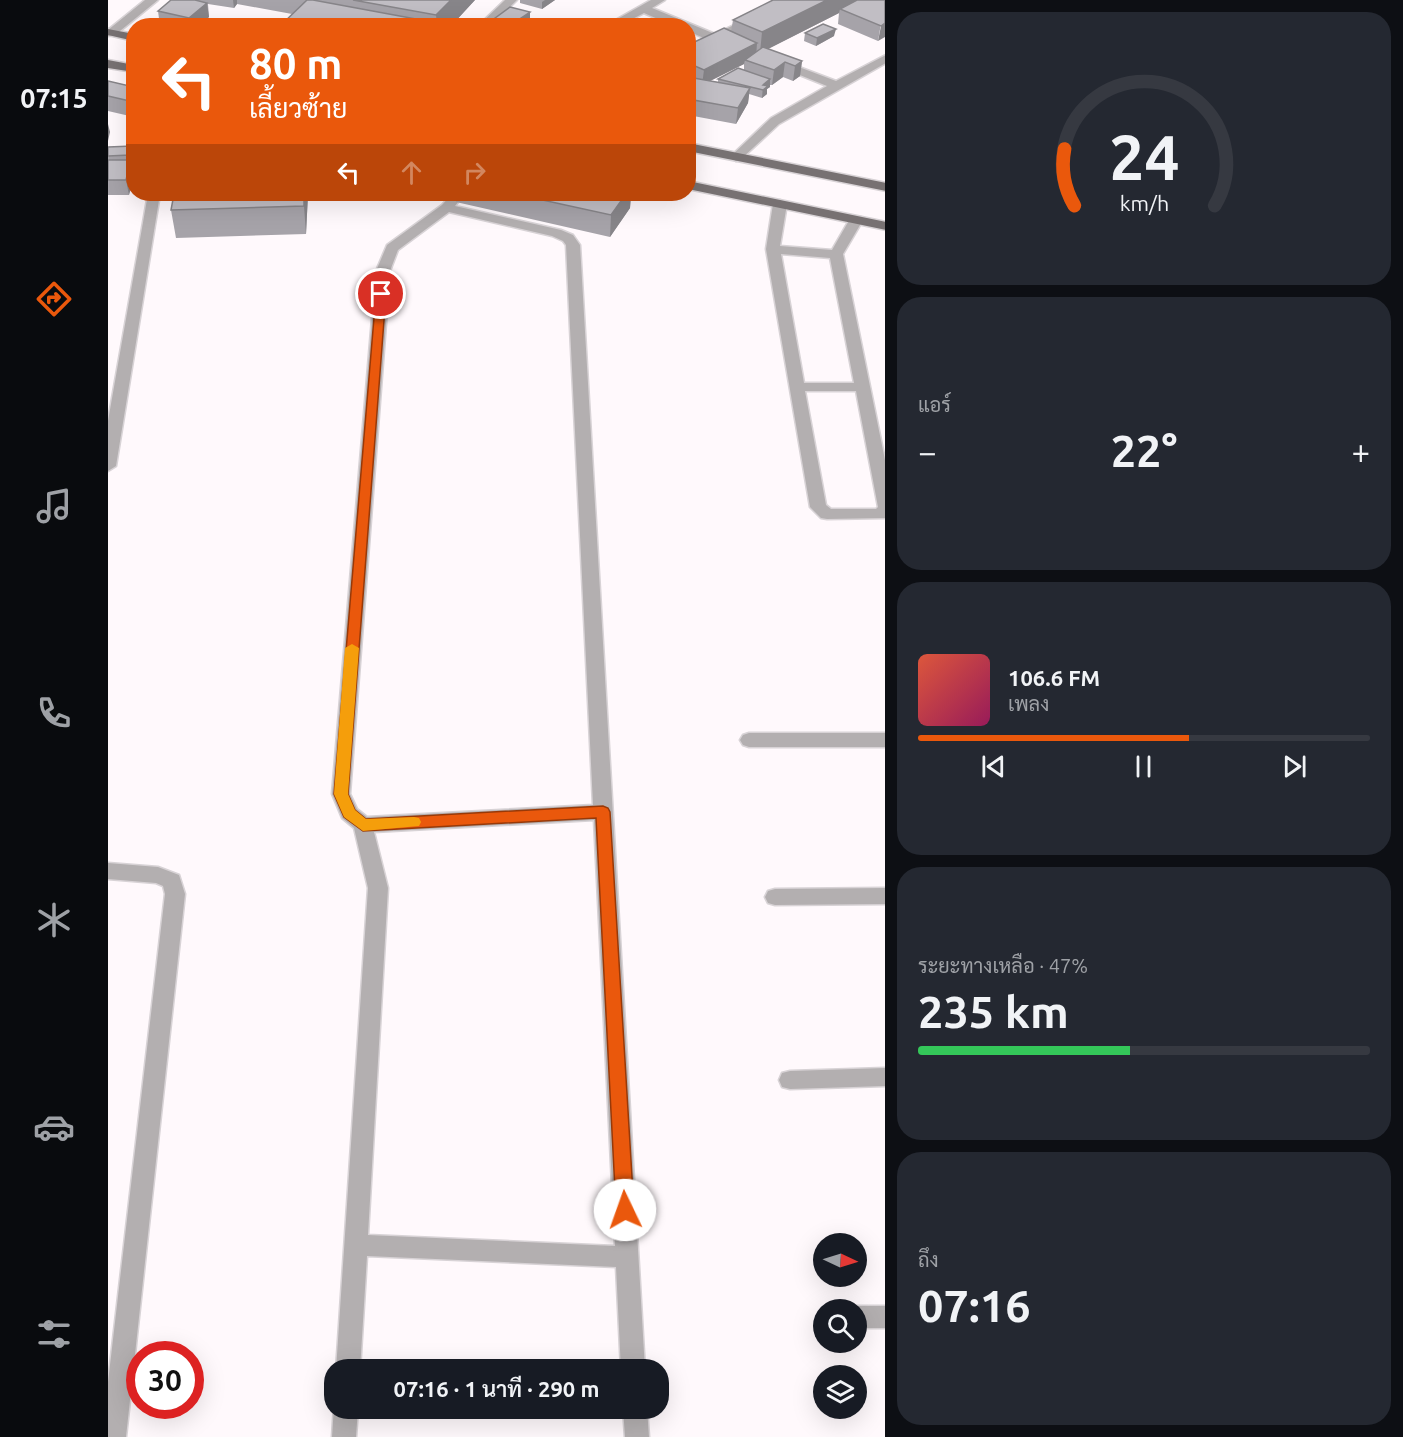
<!DOCTYPE html>
<html lang="th">
<meta charset="utf-8">
<style>
body{margin:0;font-family:Ubuntu,Sarabun,sans-serif;background:#242831;color:#f1f3f6;height:100vh;display:flex;flex-direction:column;font-size:22px;white-space:nowrap}
*{box-sizing:border-box;margin:0}
p{font-size:20px;color:#9ea1a6}
.icon{flex:none;width:33px;height:33px;fill:none;stroke:currentColor;stroke-width:2;stroke-linecap:round;stroke-linejoin:round}
.map{position:relative;flex:1;overflow:hidden}
.sheet{display:flex;flex-direction:column;gap:12px;padding:12px;background:#0d0f14;width:518px}
.sheet>*{flex:none}
.banner{position:absolute;left:18px;top:18px;width:570px;height:183px;border-radius:24px;box-shadow:0 6px 24px #0002;background:#ea580c;color:#fff;overflow:hidden}
.needle{width:39px;rotate:94deg}
.controls{position:absolute;left:705px;top:1233px;display:grid;gap:12px}
.controls a{display:grid;place-items:center;width:54px;height:54px;border-radius:50%;background:#171b24;box-shadow:0 6px 24px #0002;font-size:30px}
.speed{position:absolute;left:18px;top:1341px;display:flex;gap:12px;font-size:30px;font-weight:700;text-align:center}
.speed>*{display:grid;place-content:center;width:78px;height:78px;border-radius:50%;background:#171b24;box-shadow:0 6px 24px #0002;line-height:1}
.speed .limit{border:9px solid #d22;background:#fff;color:#111}
.pin{position:absolute;display:grid;place-items:center;width:51px;height:51px;color:#fff;margin:-26px;border:3px solid #fff;border-radius:50%;box-shadow:0 2px 6px #0007}
.me{position:absolute;width:66px;margin:-33px;rotate:357deg;stroke-linejoin:round;filter:drop-shadow(0 0 4px #0008)}
.turn{display:flex;align-items:center;gap:21px;height:126px;padding:0 24px;font-size:27px}
.turn .icon{width:78px;height:78px;stroke-width:2.5}
.turn b{display:block;font-size:42px;line-height:51px}
.lanes{display:flex;align-items:center;height:57px;padding:0 24px;background:#0003;justify-content:center;gap:30px;direction:ltr}
.lanes .off{opacity:.35}
.big{font-size:45px;font-weight:600;line-height:1.1}
.sheet .card{flex:1;display:flex;flex-direction:column;justify-content:center;gap:9px;min-width:0;padding:0 21px;border-radius:24px;background:#242831}
.sheet .dial{align-items:center;gap:0}
.dial svg{height:156px;overflow:visible;fill:none;stroke:#363941;stroke-width:7;stroke-linecap:round;text-anchor:middle}
.dial text{fill:#f1f3f6;stroke:none}
.song{display:flex;align-items:center;gap:18px}
.cover{width:72px;height:72px;border-radius:9px;background:linear-gradient(135deg,hsl(10 70% 55%),hsl(330 70% 35%))}
.played{height:6px;border-radius:3px;background:linear-gradient(90deg,#ea580c 60%,#363941 60%)}
.keys{display:flex;justify-content:space-around;direction:ltr}
.heat{display:flex;justify-content:space-between;align-items:center;font-size:33px;direction:ltr}
.charge{height:9px;border-radius:4px;background:linear-gradient(90deg,#34c759 47%,#363941 0)}
.trip{position:absolute;left:216px;top:1359px;width:345px;height:60px;border-radius:24px;background:#171b24;box-shadow:0 6px 24px #0002;font-weight:600;line-height:60px;text-align:center}
main{display:flex;flex:1;min-height:0}
.menu{display:flex;flex-direction:column;width:108px;justify-content:space-around;align-items:center;background:#090b0e;color:#9ea1a6}
.menu .icon{width:42px;height:42px}
.menu .on{color:#ea580c}
.menu b{font-size:27px;color:#f1f3f6}
.map>svg:first-child{display:block}
</style>
<main>
<nav class="menu">
<b>07:15</b>
<svg class="icon on" aria-label="directions" viewBox="0 0 24 24"><path d="M12 3l9 9-9 9-9-9zM9 14v-3h6M13 9l2 2-2 2"/></svg>
<svg class="icon" aria-label="music" viewBox="0 0 24 24"><path d="M9 18V5l10-2v13"/><circle cx="6" cy="18" r="3"/><circle cx="16" cy="16" r="3"/></svg>
<svg class="icon" aria-label="phone" viewBox="0 0 24 24"><path d="M5 4h4l2 5-3 2q2 4 5 5l2-3 5 2v4C11 20 4 13 5 4z"/></svg>
<svg class="icon" aria-label="climate" viewBox="0 0 24 24"><path d="M12 3v18M4 7l16 10M4 17L20 7"/></svg>
<svg class="icon" aria-label="car" viewBox="0 0 24 24"><path d="M5 17H2v-5l4-1 3-4h7l3 4 3 1v5h-3M9 17h6M6 11h13"/><circle cx="7" cy="17" r="2"/><circle cx="17" cy="17" r="2"/></svg>
<svg class="icon" aria-label="filters" viewBox="0 0 24 24"><path d="M4 7h16M4 17h16"/><circle cx="9" cy="7" r="2"/><circle cx="15" cy="17" r="2"/></svg>
</nav>
<div class="map">
<svg width="778" height="1437" viewBox="0 0 778 1437">
<rect width="100%" height="100%" fill="#fff9fc"/>
<g fill="none" stroke-linecap="round" stroke-linejoin="round">
<defs>
<path id="minor" d="M37,0h13l-43,35 -7,1v-6z
M397,0h12l-27,26h-12z
M543,0h14l-13,8 63,26 72,-34h15l-77,38 10,5v4l-4,1 -15,-5 -28,12v-8l18,-8 -18,-8v-5h-14l-30,-13 -25,13h-14z
M778,55v8l-107,61 -39,36 -4,1 -6,-4 41,-39 56,-32 -52,-21v-4h8l53,20z
M40,194h12l-44,272 -8,5v-50z
M344,194h12l-9,12 106,24 12,5 7,10 65,1125h-24l-5,-103 -249,-11 -7,114h-24l32,-482 -14,-60 -12,-10 -10,-24 44,-523 11,-26 55,-40zM341,212l103,24 11,5 3,4 27,560 -226,12 -10,-8 -7,-15 40,-523 8,-21zM486,820l21,426 -247,-11 20,-347 -14,-56z
M672,200l7,4 -7,42 52,4 19,-33h10l2,3 -20,34 43,211v53l-59,1 -6,-1 -11,-11 -44,-258 7,-45zM673,254l49,4 24,125h-50zM697,391h51l22,116 -2,2h-45l-5,-4z
M641,733h137v14h-137l-6,-2 -3,-5 3,-5z
M0,863l50,4 21,8 6,19 -59,543h-18v-55l57,-488 -2,-8 -7,-3 -48,-4z
M778,888v16l-111,1 -7,-2 -3,-6 3,-6 7,-2z
M778,1068v18l-96,3 -8,-2 -3,-7 3,-7 8,-2z
M748,1306h30v22h-30v-18h-9z
M226,1406v2h24l-2,29h-24z
M515,1408h24l2,29h-24z"/>
<path id="major" d="M0,29l26,5v7l-26,-6z
M0,60l26,5v7l-26,-4z
M580,143l198,40v8l-198,-40z
M580,181l198,41v8l-198,-41z"/>
</defs>
<use href="#minor" stroke="#d8d3d6" stroke-width="3"/>
<use href="#major" stroke="#d8d3d6" stroke-width="3"/>
<use href="#minor" fill="#b3afb0" fill-rule="evenodd"/>
<use href="#major" fill="#777172" fill-rule="evenodd"/>
</g>
<path fill="#a6a3a9" fill-rule="evenodd" d="M63,0h304l-24,26h-171l12,-12 -55,-10 -3,4 -26,-4 1,13 -10,9h-39l-2,-15z
M412,0h35l-13,9 -22,-6z
M777,0l-7,41 -40,-17 1,-11 -71,36 34,12 -2,15 -7,5 -10,-4 -11,8h-2v2l-3,2v5l-5,4 -13,-4 -1,9 -12,21 -48,-9v-70l43,-13 2,-12zM636,64v6l-26,9v3l-8,-1z
M697,33l29,3 -18,10 -12,-5z
M0,81l26,6v30l-26,-6z
M24,146l1,8 -4,41h-21v-48z
M66,194h134l-2,40 -130,4 -5,-28z
M348,194h175l-1,14 -20,29 -154,-35z"/>
<path fill="#878589" d="M125,0h4v4l-3,4z
M343,0h24l-24,26h-14l-1,-11z
M437,0h10l-13,9v-7z
M719,0h38l-25,9 -1,4 -79,40 2,-21z
M99,3l2,14 -10,9h-9l-1,-8z
M422,12v8l-9,6h-12z
M777,23v14l-7,4 3,-15z
M728,29l-2,7 -18,10 1,-8z
M649,43l-1,15 -11,2 -1,4 -42,21 2,-15z
M694,61l-2,15 -7,5 2,-15z
M677,62l-2,15 -11,8 2,-15z
M662,79v8l-3,2v5l-5,4 1,-13z
M642,88l-2,15 -12,21 2,-16z
M0,124l2,8 -2,9z
M24,146l1,8 -1,9 2,15 -5,17 -3,-15 5,-19 -1,-6z
M196,194h4l-2,40 -2,-28z
M518,194h5l-1,14 -20,29 1,-22z"/>
<path fill="#c1bec4" stroke="#878589" stroke-width="1.5" d="M63,0h24l12,3 -18,15 -31,-7z
M199,0h6l130,24 -2,2h-161z
M245,0h98l-15,15z
M665,0h54l-65,32 -29,-12z
M749,0h28v23l-4,3 -41,-17z
M402,7l20,5 -21,14h-17l-5,-2z
M103,21l27,5h-31z
M366,22l18,4h-22z
M715,24l13,5 -19,9 -12,-5z
M616,28l33,15 -53,27 -16,-7v-18z
M655,47l39,14 -7,5 -10,-4 -11,8 -29,-10z
M630,68l32,11 -7,6 5,1 -5,4 -45,-11z
M580,77l62,11 -12,20 -50,-9z
M0,81l26,6v15l-26,-6z
M24,146l-2,9 -22,1v-9z
M0,160h23l-5,20h-18z
M66,194h130v12l-133,4z
M407,194h111l-15,21z"/>
<path fill="#ea580c" stroke="#983908" stroke-width="1.5" d="M273,291l5,3 -38,500 7,16 11,9 237,-13 5,2 2,4 24,398 -3,6 -6,2 -6,-2 -3,-6 -20,-392 -233,13 -19,-14 -10,-23 42,-500z"/>
<path fill="#f59e0b" d="M244,644l7,4 -11,146 7,16 11,9 48,-2 5,1 2,4 -2,4 -56,5 -19,-14 -10,-23 11,-146z"/>
</svg>
<div class="controls">
<a><svg class="needle" viewBox="-14 -14 28 28"><path d="M0-13l5 13h-10z" fill="#e53935"/><path d="M0 13l5-13h-10z" fill="#9ea1a6"/></svg></a>
<a><svg class="icon" aria-label="search" viewBox="0 0 24 24"><circle cx="10" cy="10" r="6"/><path d="M15 15l6 6"/></svg></a>
<a><svg class="icon" aria-label="layers" viewBox="0 0 24 24"><path d="M12 4l9 5-9 5-9-5zM3 14l9 5 9-5"/></svg></a>
</div>
<div class="speed"><div class="limit">30</div></div>
<div class="pin" style="left:273px;top:294px;background:#d93025"><svg class="icon" aria-label="arrive" viewBox="0 0 24 24"><path d="M6 21V4h12l-3 4 3 4H6"/></svg></div>
<svg class="me" style="left:517px;top:1210px" viewBox="-20 -20 40 40"><circle r="19" fill="#fff"/><path d="M0-13L10 11 0 6-10 11z" fill="#ea580c"/></svg>
<div class="trip">07:16 · 1 นาที · 290 m</div>
<div class="banner">
<div class="turn"><svg class="icon" aria-label="left" viewBox="0 0 24 24"><path d="M17 20v-9H6M10 6l-5 5 5 5"/></svg><div><b>80 m</b>เลี้ยวซ้าย</div></div>
<div class="lanes"><svg class="icon" aria-label="left" viewBox="0 0 24 24"><path d="M17 20v-9H6M10 6l-5 5 5 5"/></svg><svg class="icon off" aria-label="ahead" viewBox="0 0 24 24"><path d="M12 20V5M6 11l6-6 6 6"/></svg><svg class="icon off" aria-label="right" viewBox="0 0 24 24"><path d="M7 20v-9h11M14 6l5 5-5 5"/></svg></div>
</div>
</div>
<section class="sheet">
<div class="card dial"><svg viewBox="0 0 100 80">
<path d="M14 69A42 42 0 1 1 86 69"/>
<path d="M14 69A42 42 0 0 1 9 40" stroke="#ea580c"/>
<text x="50" y="56" font-size="32" font-weight="700">24</text>
<text x="50" y="72" font-size="11">km/h</text>
</svg></div>
<div class="card"><p>แอร์</p>
<div class="heat"><a>−</a><b class="big">22°</b><a>+</a></div>
</div>
<div class="card">
<div class="song"><i class="cover"></i><div><b>106.6 FM</b><p>เพลง</p></div></div>
<div class="played"></div>
<div class="keys"><svg class="icon" aria-label="previous" viewBox="0 0 24 24"><path d="M18 5L8 12l10 7zM5 5v14"/></svg><svg class="icon" aria-label="pause" viewBox="0 0 24 24"><path d="M8 5v14M16 5v14"/></svg><svg class="icon" aria-label="next" viewBox="0 0 24 24"><path d="M6 5l10 7-10 7zM19 5v14"/></svg></div>
</div>
<div class="card"><p>ระยะทางเหลือ · 47%</p><b class="big">235 km</b><div class="charge"></div></div>
<div class="card"><p>ถึง</p><b class="big">07:16</b></div>
</section>
</main>
